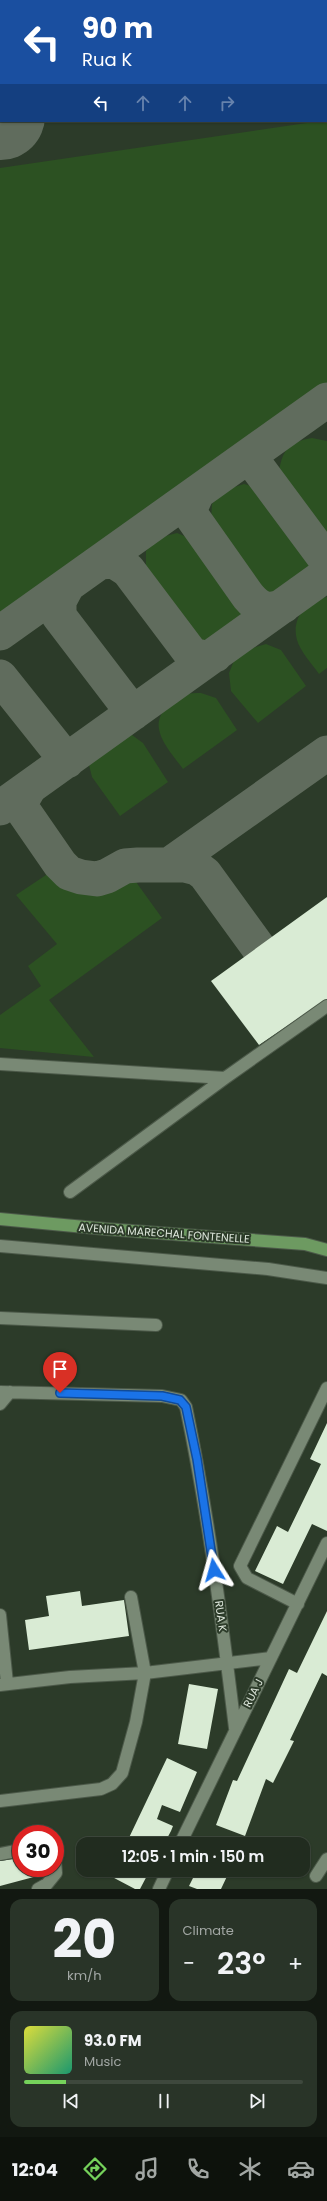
<!DOCTYPE html>
<meta charset="utf-8">
<style>
body{margin:0;font-family:Poppins,sans-serif;background:#293428;color:#f1f3f6;height:100vh;display:flex;flex-direction:column;font-size:15px;white-space:nowrap}
*{box-sizing:border-box;margin:0}
p{font-size:13px;color:#a2a7a4}
.icon{flex:none;width:22px;height:22px;fill:none;stroke:currentColor;stroke-width:2;stroke-linecap:round;stroke-linejoin:round}
.map{position:relative;height:1889px;overflow:hidden}
.side{display:flex;flex-direction:column;gap:10px;padding:10px;background:#121811;flex:1}
.side>*{flex:none}
.guide{position:absolute;left:0px;top:0px;width:327px;height:122px;box-shadow:0 1px 3px #0004,0 0 0 1px #3e483d;background:#1a4fa0;color:#fff;overflow:hidden}
.speed{position:absolute;left:12px;top:1825px;display:flex;gap:8px;font-size:20px;font-weight:700;text-align:center}
.speed>*{display:grid;place-content:center;width:52px;height:52px;border-radius:50%;background:#212c1f;box-shadow:0 1px 3px #0004,0 0 0 1px #3e483d;line-height:1}
.speed .limit{border:6px solid #d22;background:#fff;color:#111}
.pin{position:absolute;display:grid;place-items:center;width:34px;height:34px;color:#fff;margin:-41px -17px;border-radius:50% 50% 50% 0;rotate:-45deg;box-shadow:0 0 4px #0007}
.pin .icon{rotate:45deg}
.me{position:absolute;width:44px;margin:-22px;rotate:352deg;stroke-linejoin:round;filter:drop-shadow(0 0 3px #0008)}
.turn{display:flex;align-items:center;gap:14px;height:84px;padding:0 16px;font-size:18px}
.turn .icon{width:52px;height:52px;stroke-width:2.5}
.turn b{display:block;font-size:28px;line-height:34px}
.lanes{display:flex;align-items:center;height:38px;padding:0 16px;background:#0003;justify-content:center;gap:20px;direction:ltr}
.lanes .off{opacity:.35}
.big{font-size:30px;font-weight:600;line-height:1.1}
.side .tile{flex:1;display:flex;flex-direction:column;justify-content:center;gap:6px;min-width:0;padding:0 14px;border-radius:12px;background:#293428}
.side .dial{align-items:center;gap:0}
.dial b{font-size:52px;line-height:1}
.song{display:flex;align-items:center;gap:12px}
.cover{width:48px;height:48px;border-radius:6px;background:linear-gradient(135deg,hsl(60 70% 55%),hsl(160 70% 35%))}
.played{height:4px;border-radius:2px;background:linear-gradient(90deg,#75d25b 15%,#3e483d 15%)}
.keys{display:flex;justify-content:space-around;direction:ltr}
.heat{display:flex;justify-content:space-between;align-items:center;font-size:22px;direction:ltr}
.side .tiles{flex:1;display:grid;gap:10px;grid-template-columns:1fr 1fr}
.tile:last-child{grid-column:span 2}
.trip{position:absolute;left:76px;top:1837px;width:234px;height:40px;border-radius:12px;background:#212c1f;box-shadow:0 1px 3px #0004,0 0 0 1px #3e483d;font-weight:600;line-height:40px;text-align:center}
.menu{display:flex;height:64px;justify-content:space-around;align-items:center;background:#0d120c;color:#a2a7a4}
.menu .icon{width:28px;height:28px}
.menu .current{color:#75d25b}
.menu b{font-size:18px;color:#f1f3f6}
.map>svg:first-child{display:block}
</style>
<div class="map">
<svg width="327" height="1889" viewBox="0 0 327 1889">
<rect width="100%" height="100%" fill="#2c3b29"/>
<path fill="#2c5122" d="M0,0h327v16l-1,-15h-325l-1,63z
M327,120v267l-327,234v-453z
M312,438l15,3v97l-48,-67c4,-23 11,-29 33,-33z
M244,484l22,6 47,68c-1,7 -2,14 -3,19 -7,22 -35,17 -51,14l-48,-70 1,-17 13,-14z
M177,533l17,7 48,63 2,20 -11,15 -19,7 -19,-6 -49,-64v-24l12,-13z
M327,597v71l-8,6c-7,-10 -19,-23 -22,-34 -6,-21 9,-40 30,-43z
M266,644l15,6 25,36 -48,37 -27,-32 -2,-18 6,-15 14,-9z
M201,693l15,5 21,32 -54,39c-8,-11 -22,-26 -24,-40 -3,-15 13,-32 26,-35 5,-1 11,-1 16,-1z
M132,735l11,8 25,39 -48,34 -28,-39 -3,-12 4,-9 29,-20z
M49,873c19,11 42,27 64,15 7,-3 12,-9 18,-13l31,43 -113,82 45,57 -94,-9v-33l41,-29 -13,-20 29,-22 -41,-49z"/>
<g fill="none" stroke-linecap="round" stroke-linejoin="round">
<path stroke="#606c5d" stroke-width="35" d="M249,456l78,105
M197,493l-7,16 3,9 55,78c10,12 19,17 35,10
M100,562l14,-1 14,9 64,85 14,3 9,-3
M67,586l-8,15v15l74,97
M0,633l327,-233
M0,677l67,84
M29,788l-7,12v9l38,55 9,9 12,4 16,2 10,-3 18,-10 13,-1h47l12,3 8,6 53,73
M0,808l327,-234
M169,865l158,-112"/>
<path stroke="#606c5d" stroke-width="88" d="M326,68h1
M0,116h1"/>
</g>
<path fill="#d9ebd4" d="M327,897v102l-68,46 -48,-64z
M327,1423v108l-15,-7 -29,60 -28,-13 22,-45 11,6 33,-68 -11,-5z
M80,1591l2,15 42,-6 5,36 -100,14 -4,-30 24,-4 -3,-20z
M327,1611v65l-5,-3 -32,67 4,1 -21,42 -7,-4 -21,57 -29,-11 17,-45 4,1 52,-112 8,4z
M189,1684l29,5 -11,60 -29,-5z
M167,1758l30,14 -17,40 -18,-7 -5,14 16,7 -2,5 -7,13h-38z
M21,1858v10h27v3l-3,3 -45,12v-25z
M99,1870h51l-10,19h-5z
M197,1870h33l-9,19h-24l-8,-3z"/>
<g fill="none" stroke-linecap="round" stroke-linejoin="round">
<defs>
<path id="minor" d="M0,1064l225,14
M70,1192l155,-114 102,-72
M0,1246l268,23 59,9
M0,1318l156,7
M0,1392l162,4 19,4 5,7c22,106 36,214 49,321
M0,1404l10,-12
M131,1597l14,76 126,-15
M298,1604l-51,-26 -7,-12 87,-178
M0,1615l7,68
M0,1685l70,-8 75,-4 -9,49 -14,51 -10,11 -11,5 -101,12
M180,1844l147,-301
M0,1854l21,-4
M316,1876l11,-17
M38,1889l9,-5 9,-11 -1,-12
M159,1889l9,-19"/>
<path id="major" d="M0,1219l106,10 199,15 22,6"/>
</defs>
<use href="#minor" stroke="#4c5949" stroke-width="14"/>
<use href="#major" stroke="#4c5949" stroke-width="14"/>
<use href="#minor" stroke="#798975" stroke-width="12"/>
<use href="#major" stroke="#6d9a61" stroke-width="12"/>
</g>
<g fill="none" stroke-linecap="round" stroke-linejoin="round">
<defs>
<path id="route" d="M60,1393l102,3 18,4 6,7 11,52 17,111"/>
</defs>
<use href="#route" stroke="#114b97" stroke-width="10"/>
<use href="#route" stroke="#1a73e8" stroke-width="7"/>
</g>
<g text-anchor="middle" dominant-baseline="central" stroke-width="4" stroke-linejoin="round" paint-order="stroke">
<g font-size="11" fill="#dce5da" stroke="#2c3b29">
<text transform="translate(164 1233) rotate(4)">AVENIDA MARECHAL FONTENELLE</text>
<text transform="translate(221 1616) rotate(82)">RUA K</text>
<text transform="translate(253 1693) rotate(-63)">RUA J</text>
</g>
</g>
</svg>
<div class="speed"><div class="limit">30</div></div>
<div class="pin" style="left:60px;top:1393px;background:#d93025"><svg class="icon" aria-label="arrive" viewBox="0 0 24 24"><path d="M6 21V4h12l-3 4 3 4H6"/></svg></div>
<svg class="me" style="left:214px;top:1570px" viewBox="-20 -20 40 40"><path d="M0-17L14 15 0 8-14 15z" fill="#1a73e8" stroke="#fff" stroke-width="4"/></svg>
<div class="trip">12:05 · 1 min · 150 m</div>
<div class="guide">
<div class="turn"><svg class="icon" aria-label="left" viewBox="0 0 24 24"><path d="M17 20v-9H6M10 6l-5 5 5 5"/></svg><div><b>90 m</b>Rua K</div></div>
<div class="lanes"><svg class="icon" aria-label="left" viewBox="0 0 24 24"><path d="M17 20v-9H6M10 6l-5 5 5 5"/></svg><svg class="icon off" aria-label="ahead" viewBox="0 0 24 24"><path d="M12 20V5M6 11l6-6 6 6"/></svg><svg class="icon off" aria-label="ahead" viewBox="0 0 24 24"><path d="M12 20V5M6 11l6-6 6 6"/></svg><svg class="icon off" aria-label="right" viewBox="0 0 24 24"><path d="M7 20v-9h11M14 6l5 5-5 5"/></svg></div>
</div>
</div>
<section class="side">
<div class="tiles">
<div class="tile dial"><b>20</b><p>km/h</p></div>
<div class="tile"><p>Climate</p>
<div class="heat"><a>−</a><b class="big">23°</b><a>+</a></div>
</div>
<div class="tile">
<div class="song"><i class="cover"></i><div><b>93.0 FM</b><p>Music</p></div></div>
<div class="played"></div>
<div class="keys"><svg class="icon" aria-label="previous" viewBox="0 0 24 24"><path d="M18 5L8 12l10 7zM5 5v14"/></svg><svg class="icon" aria-label="pause" viewBox="0 0 24 24"><path d="M8 5v14M16 5v14"/></svg><svg class="icon" aria-label="next" viewBox="0 0 24 24"><path d="M6 5l10 7-10 7zM19 5v14"/></svg></div>
</div>
</div>
</section>
<nav class="menu">
<b>12:04</b>
<svg class="icon current" aria-label="directions" viewBox="0 0 24 24"><path d="M12 3l9 9-9 9-9-9zM9 14v-3h6M13 9l2 2-2 2"/></svg>
<svg class="icon" aria-label="music" viewBox="0 0 24 24"><path d="M9 18V5l10-2v13"/><circle cx="6" cy="18" r="3"/><circle cx="16" cy="16" r="3"/></svg>
<svg class="icon" aria-label="phone" viewBox="0 0 24 24"><path d="M5 4h4l2 5-3 2q2 4 5 5l2-3 5 2v4C11 20 4 13 5 4z"/></svg>
<svg class="icon" aria-label="climate" viewBox="0 0 24 24"><path d="M12 3v18M4 7l16 10M4 17L20 7"/></svg>
<svg class="icon" aria-label="car" viewBox="0 0 24 24"><path d="M5 17H2v-5l4-1 3-4h7l3 4 3 1v5h-3M9 17h6M6 11h13"/><circle cx="7" cy="17" r="2"/><circle cx="17" cy="17" r="2"/></svg>
</nav>
